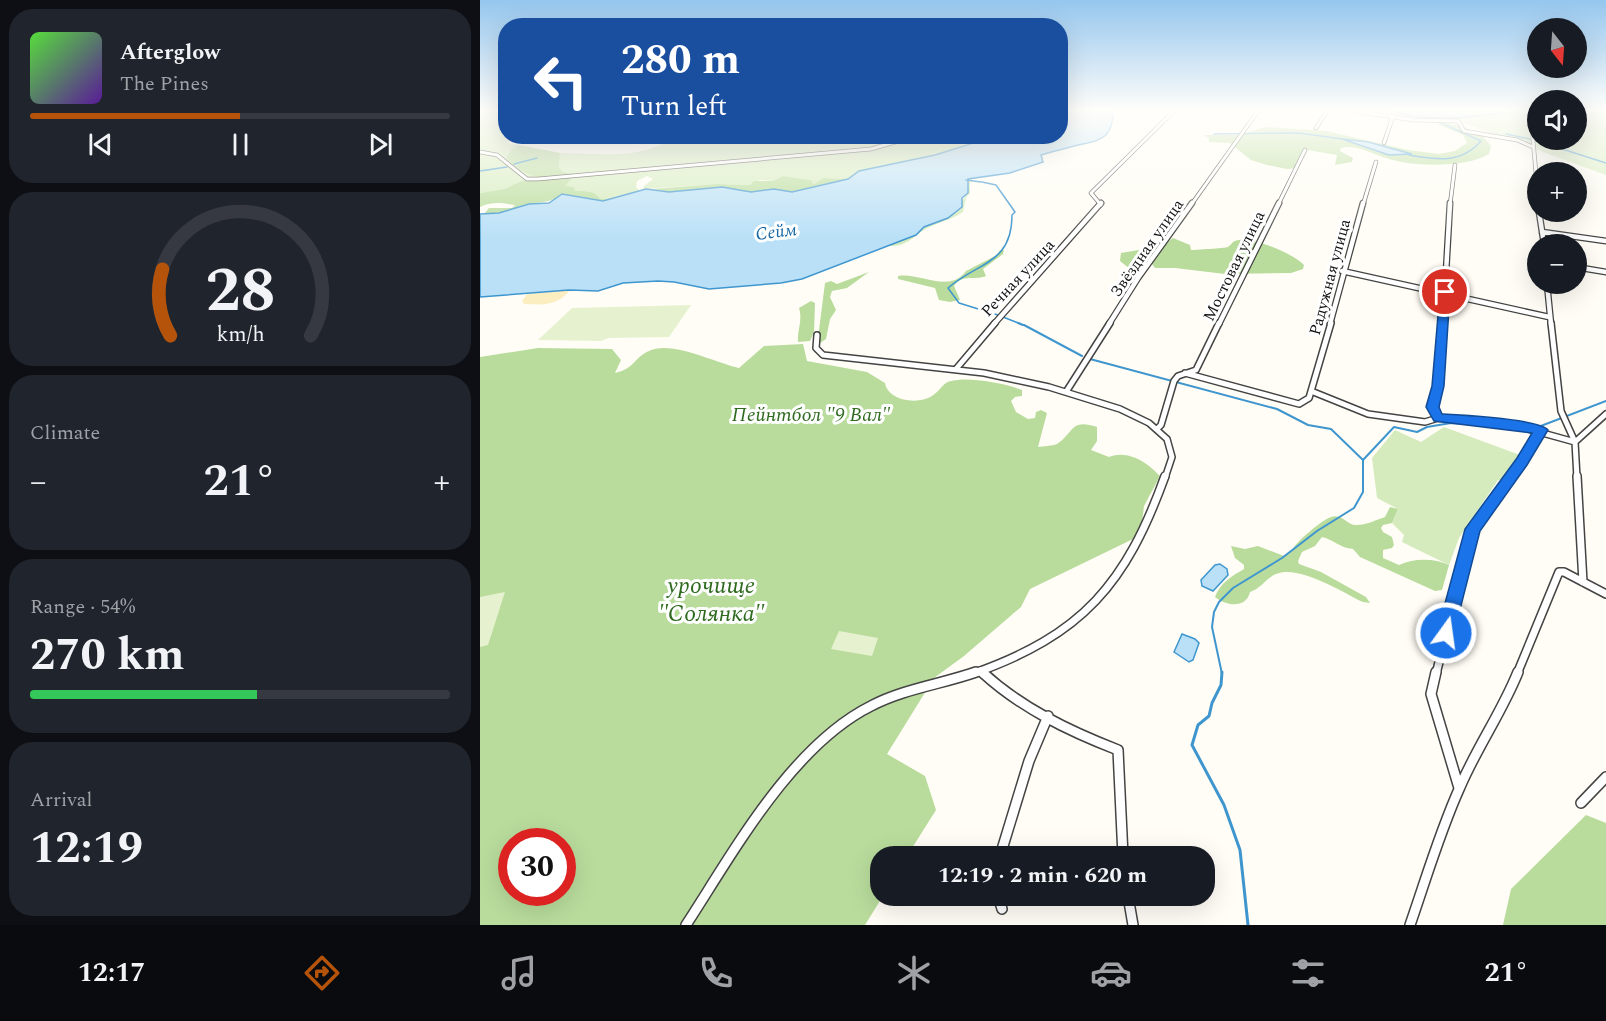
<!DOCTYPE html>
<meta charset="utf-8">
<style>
body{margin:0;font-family:Spectral,serif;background:#20242c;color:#f1f3f6;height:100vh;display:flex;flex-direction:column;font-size:22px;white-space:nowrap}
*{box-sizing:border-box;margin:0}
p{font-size:20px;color:#9ea1a6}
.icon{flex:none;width:33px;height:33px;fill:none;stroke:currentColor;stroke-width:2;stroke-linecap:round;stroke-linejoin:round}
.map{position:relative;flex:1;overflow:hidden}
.panel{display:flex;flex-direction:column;gap:9px;padding:9px;background:#0d0f14;width:480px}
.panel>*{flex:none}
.hud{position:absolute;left:18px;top:18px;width:570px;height:126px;border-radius:24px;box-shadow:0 6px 24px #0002;background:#1a4fa0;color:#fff;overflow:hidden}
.needle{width:39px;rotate:163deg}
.tools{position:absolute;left:1047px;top:18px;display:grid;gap:12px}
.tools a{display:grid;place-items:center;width:60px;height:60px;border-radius:50%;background:#171b24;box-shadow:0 6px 24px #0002;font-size:30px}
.speed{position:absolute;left:18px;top:828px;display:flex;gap:12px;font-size:30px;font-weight:700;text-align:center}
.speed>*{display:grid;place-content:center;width:78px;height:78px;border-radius:50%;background:#171b24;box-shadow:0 6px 24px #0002;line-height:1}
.speed .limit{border:9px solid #d22;background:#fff;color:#111}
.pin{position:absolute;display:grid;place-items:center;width:51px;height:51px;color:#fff;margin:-26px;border:3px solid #fff;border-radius:50%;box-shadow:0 2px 6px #0007}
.me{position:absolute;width:66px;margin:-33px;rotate:14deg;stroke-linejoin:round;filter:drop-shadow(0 0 4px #0008)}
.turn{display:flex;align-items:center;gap:21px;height:126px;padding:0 24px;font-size:27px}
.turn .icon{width:78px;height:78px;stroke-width:2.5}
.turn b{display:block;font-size:42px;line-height:51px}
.big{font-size:45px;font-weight:700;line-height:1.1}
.panel .card{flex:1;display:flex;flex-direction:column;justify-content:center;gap:9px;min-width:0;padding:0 21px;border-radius:24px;background:#20242c}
.panel .dial{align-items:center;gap:0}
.dial svg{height:156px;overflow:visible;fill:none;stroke:#363941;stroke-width:7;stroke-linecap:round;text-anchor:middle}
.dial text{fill:#f1f3f6;stroke:none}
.song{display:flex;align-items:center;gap:18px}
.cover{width:72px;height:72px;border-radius:9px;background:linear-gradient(135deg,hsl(110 70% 55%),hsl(270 70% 35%))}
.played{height:6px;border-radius:3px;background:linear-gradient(90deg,#b45309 50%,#363941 50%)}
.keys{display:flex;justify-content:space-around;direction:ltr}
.heat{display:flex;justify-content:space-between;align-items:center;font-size:33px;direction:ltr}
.charge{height:9px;border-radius:4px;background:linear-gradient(90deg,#34c759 54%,#363941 0)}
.trip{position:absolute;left:390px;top:846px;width:345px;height:60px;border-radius:24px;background:#171b24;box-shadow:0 6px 24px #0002;font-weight:700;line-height:60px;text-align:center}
.dock{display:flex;height:96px;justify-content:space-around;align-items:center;background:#090b0e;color:#9ea1a6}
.dock .icon{width:42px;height:42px}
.dock .current{color:#b45309}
.dock b{font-size:27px;color:#f1f3f6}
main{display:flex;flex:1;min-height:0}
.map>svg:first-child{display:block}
</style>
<main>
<section class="panel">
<div class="card">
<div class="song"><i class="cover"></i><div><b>Afterglow</b><p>The Pines</p></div></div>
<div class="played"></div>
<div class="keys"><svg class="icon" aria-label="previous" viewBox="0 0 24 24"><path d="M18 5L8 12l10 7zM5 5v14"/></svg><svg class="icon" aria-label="pause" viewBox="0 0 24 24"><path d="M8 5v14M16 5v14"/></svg><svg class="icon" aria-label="next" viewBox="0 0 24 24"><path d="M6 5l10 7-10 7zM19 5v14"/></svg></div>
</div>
<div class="card dial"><svg viewBox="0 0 100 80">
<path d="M14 69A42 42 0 1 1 86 69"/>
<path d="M14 69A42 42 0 0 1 10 35" stroke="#b45309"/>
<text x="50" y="56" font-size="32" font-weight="700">28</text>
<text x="50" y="72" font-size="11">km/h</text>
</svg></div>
<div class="card"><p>Climate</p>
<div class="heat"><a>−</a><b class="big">21°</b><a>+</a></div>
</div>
<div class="card"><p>Range · 54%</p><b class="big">270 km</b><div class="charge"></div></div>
<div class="card"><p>Arrival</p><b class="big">12:19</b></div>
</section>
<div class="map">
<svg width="1126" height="925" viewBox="0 0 1126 925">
<rect width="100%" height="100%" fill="#fffdf5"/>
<path fill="#d5ebbd" d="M0,111h25l1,25 9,1 -8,6 12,2 -7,4 31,28 30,-4 -10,-1 -4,-5 1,-14c37,0 82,8 113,-16h69l26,4 19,-2 14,5 15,-8 177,1 -58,18 -76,16 -11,8 -25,-1 -9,6 -3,-4 -28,-4 -9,5 -14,-1 -10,5 -34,-1 -73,5 1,-3 9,-7 -6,-3 -10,5 -1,6 4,4 -27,8h-13l-11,-8h-14l-10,-5 -46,-4 -15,7 -24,4z
M1042,111h15l1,29h38l1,-29h29v64l-159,-58 41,-1z
M493,178l-3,4v11l-4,5 -3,14c-11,7 -20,9 -31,14 -17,6 -21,21 -44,20l39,-21 18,-6 22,-24 -1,-15z
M964,427l76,28v6l-17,19h-5l-39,58 -10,27 -47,-23 2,-7 -12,-12 6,-14 -21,-11 -5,-40 23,-28 26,12z"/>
<path fill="#b9dc9c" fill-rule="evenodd" d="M958,121c16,2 45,10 53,25l-2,8c-23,14 -77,13 -103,4 -15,-4 -29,-14 -45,-10l-1,3 13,7 -1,4 -17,3 2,-10 -29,-5 -10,18 -11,1 -20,-4 -16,-5 -21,-17 -21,-1v-4l-5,-3h35l26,-8 61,4 82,19 31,4 16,-3 12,-8 -4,-8 -24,-10z
M39,145l41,8 -1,14 4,5 10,1c-27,10 -47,5 -67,-15l6,-9z
M303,176l28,4 3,4 9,-6 25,1 -58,13 -16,-3 -23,3 -29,-5 -53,5 -17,-3 64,-5 34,1 4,-4h19z
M87,177l4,2 -6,7 9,1 1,4c10,0 20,-1 25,8h13l-15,2 -34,-7c-15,9 -21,7 -37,11 -15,3 -27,9 -43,9l5,-6h23l3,-3c-13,-2 -23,-4 -35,2v-14l24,-4 15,-7 14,-3z
M693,238l17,7 1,5c5,0 33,-2 37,-3 3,-2 4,-5 7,-6 15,-6 59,13 69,24l-1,4 -12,4 -66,1 -50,-6h-20l-3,-4 14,-21z
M670,248l5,2c-8,12 -11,17 -25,19l-10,-8 1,-8z
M520,250h4l-1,4 -20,15 3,7c-12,5 -23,-3 -32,10l6,14 -10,2 -11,-2 -4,-12 -37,-9v-3c21,-4 52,18 68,-5l31,-16z
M389,272l-22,16 -15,3 -2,6 6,13 -6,9 -4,20 -6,4 -2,-5 7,-55 6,-2 6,3z
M331,301l4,2 -1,29 -4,9 -12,1c-1,-12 5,-21 1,-34z
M323,344l4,17 60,11 18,11c3,18 33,22 47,13 12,-8 9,-15 26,-16 16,-2 49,4 64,10v6l-7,1 -4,4 5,11 12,7 7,-1 1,-6 5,-2 6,3 -9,34c5,-1 14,-1 19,-3 17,-11 13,-26 40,-17v14l-6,9 18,7c19,-8 39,6 51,19l-16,30 -2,17 -9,16 -103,50 -9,18 -57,49 -30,22 -47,76 38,22 11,34 -29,46h-27v40h3l-18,29h-385v-568l58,-9 74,1 9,11 -6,13c21,-5 18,-15 34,-22 23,-11 66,12 90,17l25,-22zM32,842h50v50h-50z
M910,507l8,2 -6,14 -9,2 -2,3 2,4 9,5 2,8 -2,3 -9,2v8l16,7c15,-7 35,-7 50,0l-7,25 -7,1 -75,-34 -7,-8c-13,-1 -19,-9 -31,-12l-7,9 -13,6 -4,9 1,3 22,8 45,25 4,6 -7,-1c-21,-10 -65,-38 -87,-28 -10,4 -14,14 -26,18 -4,17 -24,14 -35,5 5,-14 17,-21 29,-28v-4l-9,-7 -4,-12 14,3 13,-3 26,10c7,-2 6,-4 10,-9 6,-8 28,-27 37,-30 12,-4 16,9 26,8 9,0 19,-5 28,-8z
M1106,815l20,8v102h-103l8,-36z"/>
<path fill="#fbeec1" d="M90,290c-13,16 -26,15 -46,14l-2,-3 5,-7z"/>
<path fill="#e6f2cf" d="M211,305l-22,32 -60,1 -8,3 -63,-1 34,-32z
M25,592l-17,53 -8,2v-50z
M359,631l39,7 -6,18 -41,-7z"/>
<path fill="#b9e0f7" stroke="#3f96cf" stroke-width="1.5" d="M581,111h52c0,24 -9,29 -30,33 -14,3 -28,7 -42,11l2,7 -33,11 -42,6v14l-6,5v9l-14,11 -24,9 -8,8 -114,44 -21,4 -72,6 -35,-7 -16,-1 -35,2 -25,8 -29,-1 -89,7v-83l19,-1 30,-9 20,-1 13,-9 41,7 43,-12 23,3 53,-5 29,5 23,-3 18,3 56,-13 11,-8 76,-16 58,-18 67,-1z
M912,111h130c-40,4 -91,14 -130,0z
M862,139l26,3 44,12 -23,1z
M740,564l7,5 1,6 -15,16 -11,-5 -1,-6 14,-15z
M702,634l13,5 4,4 -6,17 -4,2 -15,-10z"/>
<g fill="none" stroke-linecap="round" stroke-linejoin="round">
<path stroke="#3f96cf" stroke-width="1.5" d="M734,134l85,-1 43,6
M1026,134l28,6 72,23
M929,155c28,5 52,9 72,-14l-42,-19
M34,164l23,-6
M0,171l27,-4
M486,180l15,2
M502,182l14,3 19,27 -3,3c0,49 -34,47 -64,73l11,15 42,13
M523,317l18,7"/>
<path stroke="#3f96cf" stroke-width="2" d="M538,323l5,2
M544,325l58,31
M610,359l187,50 31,16 23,4 32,31
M1053,429l73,-28
M742,674l-10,-47 2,-15 5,-10 14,-14 49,-30 35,-27 37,-23 9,-16v-32l31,-33 23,5 10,-5 24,-4 62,4"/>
<path stroke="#3f96cf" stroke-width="3" d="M742,672l-1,13 -9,18 -3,13 -11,9 -6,20 32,60 16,45 8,75"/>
<defs>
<path id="street-far4" d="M874,111l59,9 45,1 6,10 53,9 16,7
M1051,117l7,79
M836,128l11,-17
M904,143l9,-27
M0,152l17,3 30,24h11l333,-30 45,-13
M621,205l-10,-12 83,-82
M711,205l67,-94
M798,205l27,-55
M883,205l13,-43
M970,205l5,-40"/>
<path id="street-far3" d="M1059,212l5,32
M1062,232l64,9
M1096,267l30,5
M862,271l207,46
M1067,284l4,40
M514,324l107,-121
M629,324l29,-46 54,-75
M739,324l60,-121
M850,324l33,-121
M963,324l7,-121"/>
<path id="street-far2" d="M1071,323l10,88 14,31 2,36
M337,335l-1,13 7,7 161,18 65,14 71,22 29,14 18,16 5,18 -7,21
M476,369l39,-46
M705,373l114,31 10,-6 22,-75
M831,391l57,23 57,8 13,-4 72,6 65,18 31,-28
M586,392l44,-69
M958,418l-5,-11 7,-41 3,-43
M678,428l3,-3 13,-44 4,-5 18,-6 23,-47
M1031,478c11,-16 19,-32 31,-47"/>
<path id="street-far1" d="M1097,476l6,106
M500,671l3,3
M492,674c111,-39 154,-90 193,-198
M956,674l37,-145 39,-53
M1037,674l42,-102h5l42,22"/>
<path id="street" d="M502,672c39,36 87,59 136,78l5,106
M956,672l-5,22 28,94
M1101,803l25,-26
M520,856l29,-95 19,-45
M518,896l4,13
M648,896l5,29
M206,925c47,-72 105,-179 185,-219 32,-17 71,-22 105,-34
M930,925c16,-46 30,-94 50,-138 17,-40 42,-75 58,-115"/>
</defs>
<use href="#street-far4" stroke="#444" stroke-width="4.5"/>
<use href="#street-far3" stroke="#444" stroke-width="7"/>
<use href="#street-far2" stroke="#444" stroke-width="8"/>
<use href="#street-far1" stroke="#444" stroke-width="10"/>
<use href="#street" stroke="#444" stroke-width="12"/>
<use href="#street-far4" stroke="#fff" stroke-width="3"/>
<use href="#street-far3" stroke="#fff" stroke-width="4.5"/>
<use href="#street-far2" stroke="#fff" stroke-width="5"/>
<use href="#street-far1" stroke="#fff" stroke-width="7"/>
<use href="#street" stroke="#fff" stroke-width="9"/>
</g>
<linearGradient id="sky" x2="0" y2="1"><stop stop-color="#95c6ee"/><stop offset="0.46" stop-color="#fffefa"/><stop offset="1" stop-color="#fffefa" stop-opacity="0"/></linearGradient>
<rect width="1126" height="240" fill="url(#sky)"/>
<path fill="#1a73e8" stroke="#114b97" stroke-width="1.5" d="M965,289l5,3 -6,94 -5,21 3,7c19,1 97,5 106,16l-21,35 -47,66 -26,102 -2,5 -6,3 -6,-3 -3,-5 28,-104 52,-71 15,-25 -98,-12 -8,-14 6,-21 8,-94z"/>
<g text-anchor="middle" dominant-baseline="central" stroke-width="6" stroke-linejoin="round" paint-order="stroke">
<g font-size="16" fill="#111" stroke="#fff">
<text transform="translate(667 248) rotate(-55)">Звёздная улица</text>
<text transform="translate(754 266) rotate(-64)">Мостовая улица</text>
<text transform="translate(850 277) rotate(-75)">Радужная улица</text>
<text transform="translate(538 278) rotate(-47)">Речная улица</text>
</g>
<g font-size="18" font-style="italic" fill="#1768a6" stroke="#fff">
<text transform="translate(296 232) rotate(-7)">Сейм</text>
</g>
<g font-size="20" font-style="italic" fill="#2f6b1f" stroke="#fff">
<text x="331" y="415">Пейнтбол "9 Вал"</text>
</g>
<g font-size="24" font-style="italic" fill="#2f6b1f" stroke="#fff">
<text x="231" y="586">урочище<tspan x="231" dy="28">"Солянка"</tspan></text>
</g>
</g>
</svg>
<div class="tools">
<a><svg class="needle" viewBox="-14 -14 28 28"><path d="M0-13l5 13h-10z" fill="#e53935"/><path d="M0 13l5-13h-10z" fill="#9ea1a6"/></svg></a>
<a><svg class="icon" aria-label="sound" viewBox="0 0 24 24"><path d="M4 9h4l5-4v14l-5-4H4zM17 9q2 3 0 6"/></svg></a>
<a>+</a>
<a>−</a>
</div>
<div class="speed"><div class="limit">30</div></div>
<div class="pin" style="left:965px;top:292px;background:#d93025"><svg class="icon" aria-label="arrive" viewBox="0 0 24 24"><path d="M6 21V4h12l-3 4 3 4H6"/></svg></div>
<svg class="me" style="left:966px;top:633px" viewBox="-20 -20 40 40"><circle r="17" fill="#1a73e8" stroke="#fff" stroke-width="3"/><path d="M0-11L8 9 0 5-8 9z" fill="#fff"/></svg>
<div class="trip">12:19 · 2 min · 620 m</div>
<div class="hud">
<div class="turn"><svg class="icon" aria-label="left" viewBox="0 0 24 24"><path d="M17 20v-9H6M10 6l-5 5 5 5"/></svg><div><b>280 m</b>Turn left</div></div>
</div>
</div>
</main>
<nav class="dock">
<b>12:17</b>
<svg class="icon current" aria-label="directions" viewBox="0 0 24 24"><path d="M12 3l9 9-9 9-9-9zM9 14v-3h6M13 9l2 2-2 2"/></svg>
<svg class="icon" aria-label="music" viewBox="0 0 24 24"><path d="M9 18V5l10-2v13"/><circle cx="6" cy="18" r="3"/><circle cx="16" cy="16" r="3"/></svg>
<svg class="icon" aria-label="phone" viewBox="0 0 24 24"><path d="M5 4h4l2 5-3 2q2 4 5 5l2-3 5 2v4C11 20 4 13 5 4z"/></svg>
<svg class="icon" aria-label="climate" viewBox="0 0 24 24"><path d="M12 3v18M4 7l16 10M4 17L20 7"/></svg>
<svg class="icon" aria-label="car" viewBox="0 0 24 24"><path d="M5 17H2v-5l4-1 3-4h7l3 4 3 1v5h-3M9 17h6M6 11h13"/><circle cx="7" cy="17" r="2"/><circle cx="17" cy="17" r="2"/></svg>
<svg class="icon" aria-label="filters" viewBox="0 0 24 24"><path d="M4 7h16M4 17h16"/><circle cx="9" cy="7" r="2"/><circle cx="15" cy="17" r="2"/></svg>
<b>21°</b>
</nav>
